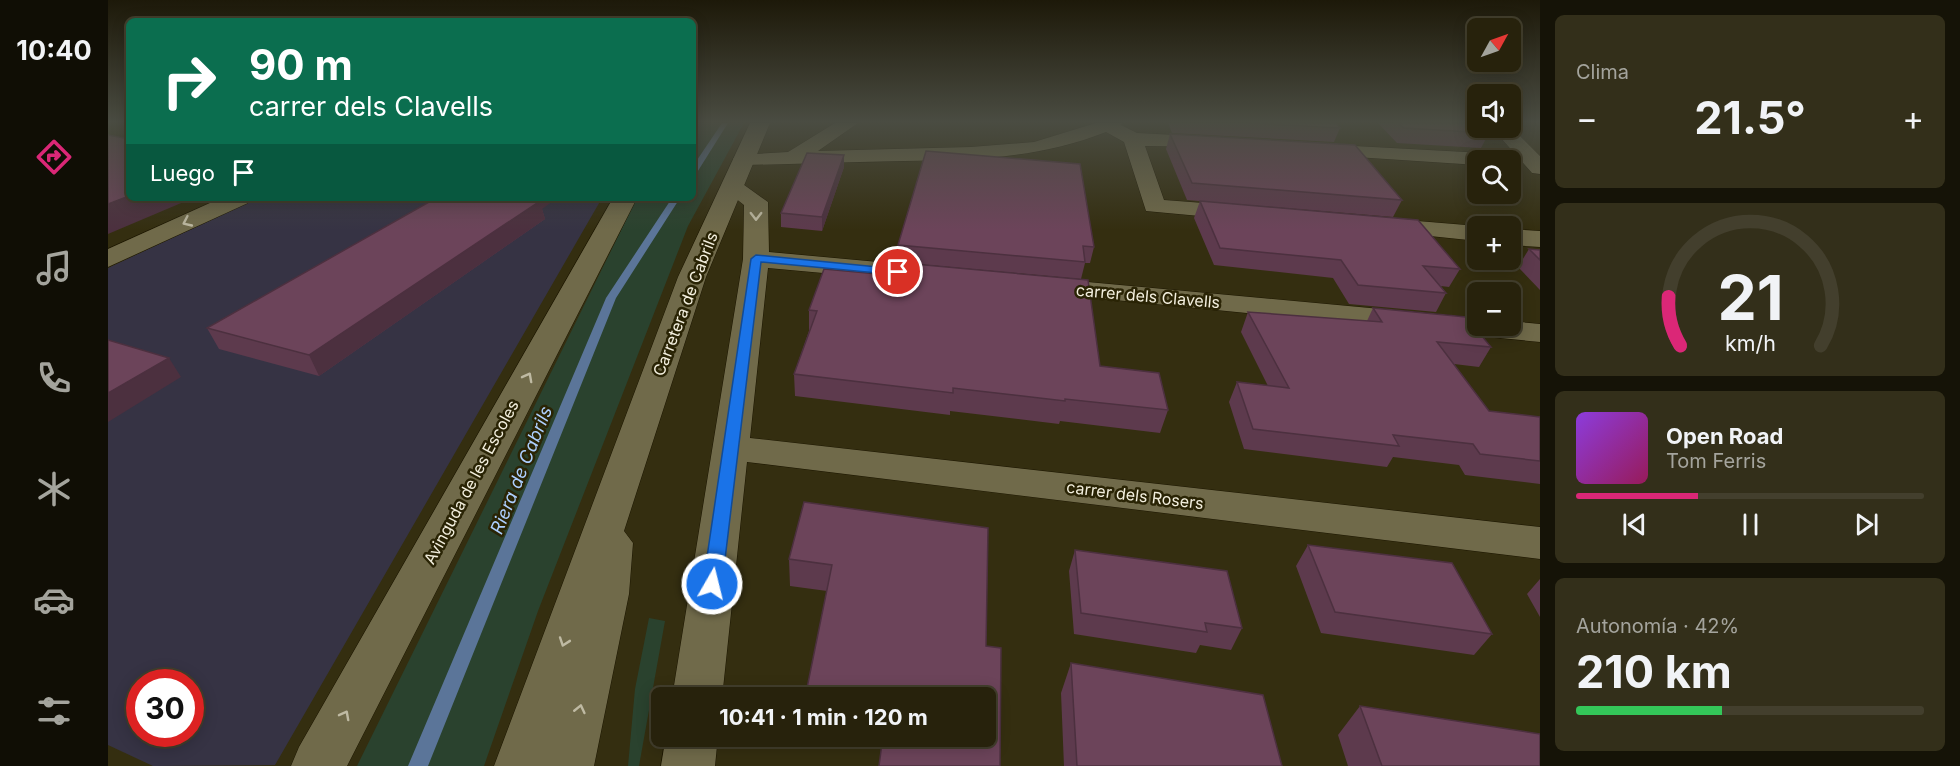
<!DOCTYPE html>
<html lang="es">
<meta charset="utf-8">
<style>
body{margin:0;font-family:Inter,sans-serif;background:#332f1a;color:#f1f3f6;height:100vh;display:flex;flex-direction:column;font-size:22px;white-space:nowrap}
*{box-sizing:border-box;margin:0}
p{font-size:20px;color:#a4a49d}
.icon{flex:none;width:33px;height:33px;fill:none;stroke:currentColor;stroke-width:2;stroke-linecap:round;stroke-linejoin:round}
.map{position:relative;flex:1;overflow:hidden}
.drawer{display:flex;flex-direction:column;gap:15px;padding:15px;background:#151307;width:420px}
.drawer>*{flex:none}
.top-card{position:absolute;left:18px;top:18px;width:570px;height:183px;border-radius:9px;box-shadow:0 3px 15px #0003,0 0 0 2px #433f2d;background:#0b6e4f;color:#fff;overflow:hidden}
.needle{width:39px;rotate:50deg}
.buttons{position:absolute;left:1359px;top:18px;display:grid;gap:12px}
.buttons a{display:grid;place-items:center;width:54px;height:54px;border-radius:9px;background:#27220c;box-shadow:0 3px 15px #0003,0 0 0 2px #433f2d;font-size:30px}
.speed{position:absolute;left:18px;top:669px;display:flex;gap:12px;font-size:30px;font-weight:700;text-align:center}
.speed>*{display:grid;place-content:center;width:78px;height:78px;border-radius:50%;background:#27220c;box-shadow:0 3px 15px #0003,0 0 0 2px #433f2d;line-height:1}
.speed .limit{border:9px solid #d22;background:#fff;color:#111}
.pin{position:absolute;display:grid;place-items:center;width:51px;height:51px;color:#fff;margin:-26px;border:3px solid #fff;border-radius:50%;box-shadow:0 2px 6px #0007}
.me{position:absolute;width:66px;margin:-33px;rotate:8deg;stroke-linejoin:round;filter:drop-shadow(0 0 4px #0008)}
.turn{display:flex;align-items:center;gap:21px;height:126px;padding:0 24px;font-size:27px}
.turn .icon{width:78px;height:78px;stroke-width:2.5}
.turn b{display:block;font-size:42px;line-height:51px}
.then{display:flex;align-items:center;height:57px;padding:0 24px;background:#0003;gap:12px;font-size:22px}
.big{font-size:45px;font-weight:700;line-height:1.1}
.drawer .card{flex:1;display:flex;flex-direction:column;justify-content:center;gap:9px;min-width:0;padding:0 21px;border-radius:9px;background:#332f1a}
.drawer .dial{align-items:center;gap:0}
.dial svg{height:156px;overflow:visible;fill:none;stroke:#433f2d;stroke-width:7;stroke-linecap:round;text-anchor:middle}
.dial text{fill:#f1f3f6;stroke:none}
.song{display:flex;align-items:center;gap:18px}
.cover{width:72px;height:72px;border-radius:9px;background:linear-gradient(135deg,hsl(270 70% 55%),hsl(330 70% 35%))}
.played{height:6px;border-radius:3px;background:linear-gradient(90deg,#db2777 35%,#433f2d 35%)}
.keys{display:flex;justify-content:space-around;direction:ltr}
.heat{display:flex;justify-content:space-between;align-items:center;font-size:33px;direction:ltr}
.charge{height:9px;border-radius:4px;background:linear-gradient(90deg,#34c759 42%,#433f2d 0)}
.trip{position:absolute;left:543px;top:687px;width:345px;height:60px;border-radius:9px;background:#27220c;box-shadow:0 3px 15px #0003,0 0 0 2px #433f2d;font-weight:700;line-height:60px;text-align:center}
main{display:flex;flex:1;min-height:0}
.tab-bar{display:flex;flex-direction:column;width:108px;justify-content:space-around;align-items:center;background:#100e05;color:#a4a49d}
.tab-bar .icon{width:42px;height:42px}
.tab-bar .on{color:#db2777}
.tab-bar b{font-size:27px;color:#f1f3f6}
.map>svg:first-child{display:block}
</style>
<main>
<nav class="tab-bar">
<b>10:40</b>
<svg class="icon on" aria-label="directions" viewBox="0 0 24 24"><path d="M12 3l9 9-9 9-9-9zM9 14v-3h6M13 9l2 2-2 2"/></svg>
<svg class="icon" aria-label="music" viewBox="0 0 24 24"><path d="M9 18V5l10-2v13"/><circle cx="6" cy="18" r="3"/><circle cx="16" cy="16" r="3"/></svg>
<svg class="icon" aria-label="phone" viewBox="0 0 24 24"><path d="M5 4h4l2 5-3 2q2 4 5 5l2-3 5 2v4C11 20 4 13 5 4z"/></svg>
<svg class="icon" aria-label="climate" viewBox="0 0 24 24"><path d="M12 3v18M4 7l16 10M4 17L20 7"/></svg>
<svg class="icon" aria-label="car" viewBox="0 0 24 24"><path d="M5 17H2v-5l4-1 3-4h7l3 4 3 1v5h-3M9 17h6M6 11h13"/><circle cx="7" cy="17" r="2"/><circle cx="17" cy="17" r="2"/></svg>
<svg class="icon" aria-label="filters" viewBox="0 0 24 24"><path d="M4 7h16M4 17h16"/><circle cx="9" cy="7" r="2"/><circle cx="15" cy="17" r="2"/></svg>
</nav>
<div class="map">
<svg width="1432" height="766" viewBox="0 0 1432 766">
<rect width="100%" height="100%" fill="#342e10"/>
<path fill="#363344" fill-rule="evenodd" d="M150,198h344l-327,567 -122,1 -45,-21v-477zM32,682h50v52h-50z"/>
<path fill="#2a422e" d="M585,123h51l-56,103 -150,385 -54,155h-127l280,-568h56z
M541,618l16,3 -26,145h-11l7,-77z"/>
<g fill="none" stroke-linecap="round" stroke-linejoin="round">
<path fill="#5b7599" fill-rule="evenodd" d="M614,123h6l-32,51h-3v-8z
M564,198h8l-64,100 -188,468h-20l198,-468z"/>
<defs>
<path id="minor" d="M727,123h23l-40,28 153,-4 63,-5 62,-19h26l-1,2 16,8 78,4 7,2 3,4 -3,4 -77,-1 19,54 79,6 8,2 4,5 -4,5 -8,2 -97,-9 -22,-69 -18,-10c-69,27 -129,27 -202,29 -53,1 -107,3 -160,4l-7,-2 -4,-4 4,-4 51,-3z
M1402,126l30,30v18l-8,-1 -40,-45z
M1209,144l185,10 7,2 4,4 -3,3v-3h-32v5l-168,-11 -3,-4 3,-4z
M624,180l8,2 28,20 1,50 164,15 10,2 4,6 -4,6 -10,2 -165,-15 -18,170 790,89v32l-793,-97 -25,236h-50l71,-439 1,-54 -23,-18 3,-5z
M113,198h31l-4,5 -140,64v-18z
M505,198h24l-290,568h-56l8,-19z
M1273,218l97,8v15l-106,-11 -3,-5 3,-5z
M1402,229l30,2v16l-30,-2z
M936,278l434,40v8h32v-5l30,3v18l-506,-50 -4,-6 4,-6z
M558,736h52l-3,30h-54z"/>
<path id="tertiary" d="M642,123h20l-64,154 -82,254 9,12 -4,51 -35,172h-100l184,-489z"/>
</defs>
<use href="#minor" stroke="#1c1600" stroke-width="1"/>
<use href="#tertiary" stroke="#1c1600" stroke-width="1"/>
<use href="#minor" fill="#706a4a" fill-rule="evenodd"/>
<use href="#tertiary" fill="#706a4a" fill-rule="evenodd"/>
</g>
<path fill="#5d3a4d" d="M1060,123h168l4,5 -6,14 -162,-9z
M1270,123h97l14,10 -8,15 -84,-5z
M1062,134l232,66 -9,17 -206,-17 -21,-51z
M818,151l168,96 -4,16h-5l-4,16 -184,-17 1,-17z
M736,167l-22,64 -41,-4v-14z
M1092,201l260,68 -11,18 -8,-1 5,7 -10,19 -87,-8 -16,-26 -119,-13 -20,-47z
M434,209l3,10 -226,157 -100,-27 -12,-21z
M1421,249l11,1v40l-22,-23z
M716,269l276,97 68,44 -8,23 -100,-12 -1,3 -109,-13v4l-155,-19 -1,-22 15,-43v-21z
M1265,308l118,39 -12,20 -25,-3 35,47 51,6v67l-75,-9 -6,-10 -66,-8 -6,10 -143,-18 -15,-47 8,-20 31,4 -27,-54 7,-20 119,9z
M696,502l182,144v52h-180v-5l21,-102 -37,-5 -1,-27z
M1200,545l184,89 -18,21 -153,-22 -25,-67z
M967,550l167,78 -11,22 -31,-5 -4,8 -122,-19 -5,-63z
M1432,579v38l-13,-23z
M963,663l211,103h-218l-3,-73z
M1252,706l180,60h-192l-10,-31z"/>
<path fill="#4c303f" d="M736,155v12l-22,64v-14z
M21,196v2h64l-85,36v-30z
M419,198h30l-15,11 3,10 -226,157 -10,-21z
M61,358l12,19 -73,45v-29z"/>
<path fill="#6c445a" stroke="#4c303f" stroke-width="1.5" d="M1140,123h88l4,5z
M1290,123h77l3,2v3h4l7,5 -85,-5z
M1062,134l185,11 47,55 -210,-17z
M0,135l21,4v57l-21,8z
M818,151l154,13 14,83 -11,-1 2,16 -187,-17z
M699,153l37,2 -22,62 -41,-4z
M328,198h91v1l13,2 -231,154 -102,-27z
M1092,201l218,19 42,49 -37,-3 23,27 -88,-8 -17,-25 -121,-12z
M1421,249l11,1v10z
M784,262l196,18 12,86 59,7 9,37 -103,-11v2l-112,-13v5l-159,-19 23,-63 -8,-1 15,-41 64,6z
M1265,308l93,9 25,30 -54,-5 52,69 51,6v44l-60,-7 -7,-10 -80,-9 6,11 -146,-17 -16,-47 52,6 -41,-76 134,10z
M0,340l61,18 -61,35z
M696,502l184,26 -2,118 15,2 -1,118h-121l4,-30h103v-38h-156l-24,-5 26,-128 -43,-6z
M1200,545l144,18 40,71 -157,-22z
M967,550l152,21 15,57 -37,-5 2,9 -126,-19z
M963,663l192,32 19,71h-205z
M1252,706l180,28v32h-158z"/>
<defs><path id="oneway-chevron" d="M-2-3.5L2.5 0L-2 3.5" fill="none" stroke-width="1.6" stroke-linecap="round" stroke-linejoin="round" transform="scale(1.5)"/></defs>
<g stroke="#bfbaa3">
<use href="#oneway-chevron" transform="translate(648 216) rotate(90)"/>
<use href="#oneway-chevron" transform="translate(79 222) rotate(155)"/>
<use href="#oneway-chevron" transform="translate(420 377) rotate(-62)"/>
<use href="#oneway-chevron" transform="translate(456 642) rotate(109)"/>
<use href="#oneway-chevron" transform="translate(472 709) rotate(-77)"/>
<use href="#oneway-chevron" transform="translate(237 715) rotate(-62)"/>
</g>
<linearGradient id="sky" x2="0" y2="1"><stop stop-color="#1d1909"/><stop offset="0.53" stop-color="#4a4c42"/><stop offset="1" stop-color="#4a4c42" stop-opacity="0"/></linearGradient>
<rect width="1432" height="230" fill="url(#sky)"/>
<path fill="#1a73e8" stroke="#114b97" stroke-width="1.5" d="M648,255l142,14 6,3 -6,3 -137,-13 -39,322 -3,5 -7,2 -6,-2 -3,-5 48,-325z"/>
<g text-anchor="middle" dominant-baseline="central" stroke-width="5" stroke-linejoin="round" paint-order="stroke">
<g font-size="16" fill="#f3efde" stroke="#2a2405">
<text transform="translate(1040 296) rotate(5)">carrer dels Clavells</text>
<text transform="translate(577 304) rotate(-69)">Carretera de Cabrils</text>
<text transform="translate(363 482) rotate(-62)">Avinguda de les Escoles</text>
<text transform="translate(1027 495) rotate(7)">carrer dels Rosers</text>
</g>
<g font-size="18" font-style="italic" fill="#adcffe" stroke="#2a2405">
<text transform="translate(413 470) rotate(-68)">Riera de Cabrils</text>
</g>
</g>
</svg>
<div class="buttons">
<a><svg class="needle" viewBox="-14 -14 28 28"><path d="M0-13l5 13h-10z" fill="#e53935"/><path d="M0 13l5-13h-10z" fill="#a4a49d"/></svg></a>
<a><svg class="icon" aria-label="sound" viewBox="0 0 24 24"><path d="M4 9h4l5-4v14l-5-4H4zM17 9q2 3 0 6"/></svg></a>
<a><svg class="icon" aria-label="search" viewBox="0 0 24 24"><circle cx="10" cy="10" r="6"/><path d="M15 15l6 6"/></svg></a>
<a>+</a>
<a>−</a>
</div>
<div class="speed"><div class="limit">30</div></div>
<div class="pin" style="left:790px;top:272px;background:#d93025"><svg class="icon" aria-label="arrive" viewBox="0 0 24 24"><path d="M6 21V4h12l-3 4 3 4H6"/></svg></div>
<svg class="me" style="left:604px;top:584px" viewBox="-20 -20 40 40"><circle r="17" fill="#1a73e8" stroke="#fff" stroke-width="3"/><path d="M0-11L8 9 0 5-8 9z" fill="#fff"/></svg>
<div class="trip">10:41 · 1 min · 120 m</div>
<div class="top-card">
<div class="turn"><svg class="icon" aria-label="right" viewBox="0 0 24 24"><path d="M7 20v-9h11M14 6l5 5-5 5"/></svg><div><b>90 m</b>carrer dels Clavells</div></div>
<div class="then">Luego<svg class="icon" aria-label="arrive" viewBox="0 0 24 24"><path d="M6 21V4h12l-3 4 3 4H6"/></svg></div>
</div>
</div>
<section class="drawer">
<div class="card"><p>Clima</p>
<div class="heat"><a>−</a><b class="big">21.5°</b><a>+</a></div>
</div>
<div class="card dial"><svg viewBox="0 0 100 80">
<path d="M14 69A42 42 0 1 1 86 69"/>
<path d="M14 69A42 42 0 0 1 8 44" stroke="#db2777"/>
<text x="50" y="56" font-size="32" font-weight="700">21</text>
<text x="50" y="72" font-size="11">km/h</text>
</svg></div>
<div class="card">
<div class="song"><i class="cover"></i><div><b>Open Road</b><p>Tom Ferris</p></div></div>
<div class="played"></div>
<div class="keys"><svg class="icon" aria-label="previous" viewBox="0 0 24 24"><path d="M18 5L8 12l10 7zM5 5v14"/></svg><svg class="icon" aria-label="pause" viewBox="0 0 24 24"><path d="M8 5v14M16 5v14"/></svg><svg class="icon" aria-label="next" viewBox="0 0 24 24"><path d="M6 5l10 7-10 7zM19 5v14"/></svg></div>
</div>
<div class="card"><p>Autonomía · 42%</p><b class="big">210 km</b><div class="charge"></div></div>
</section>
</main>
